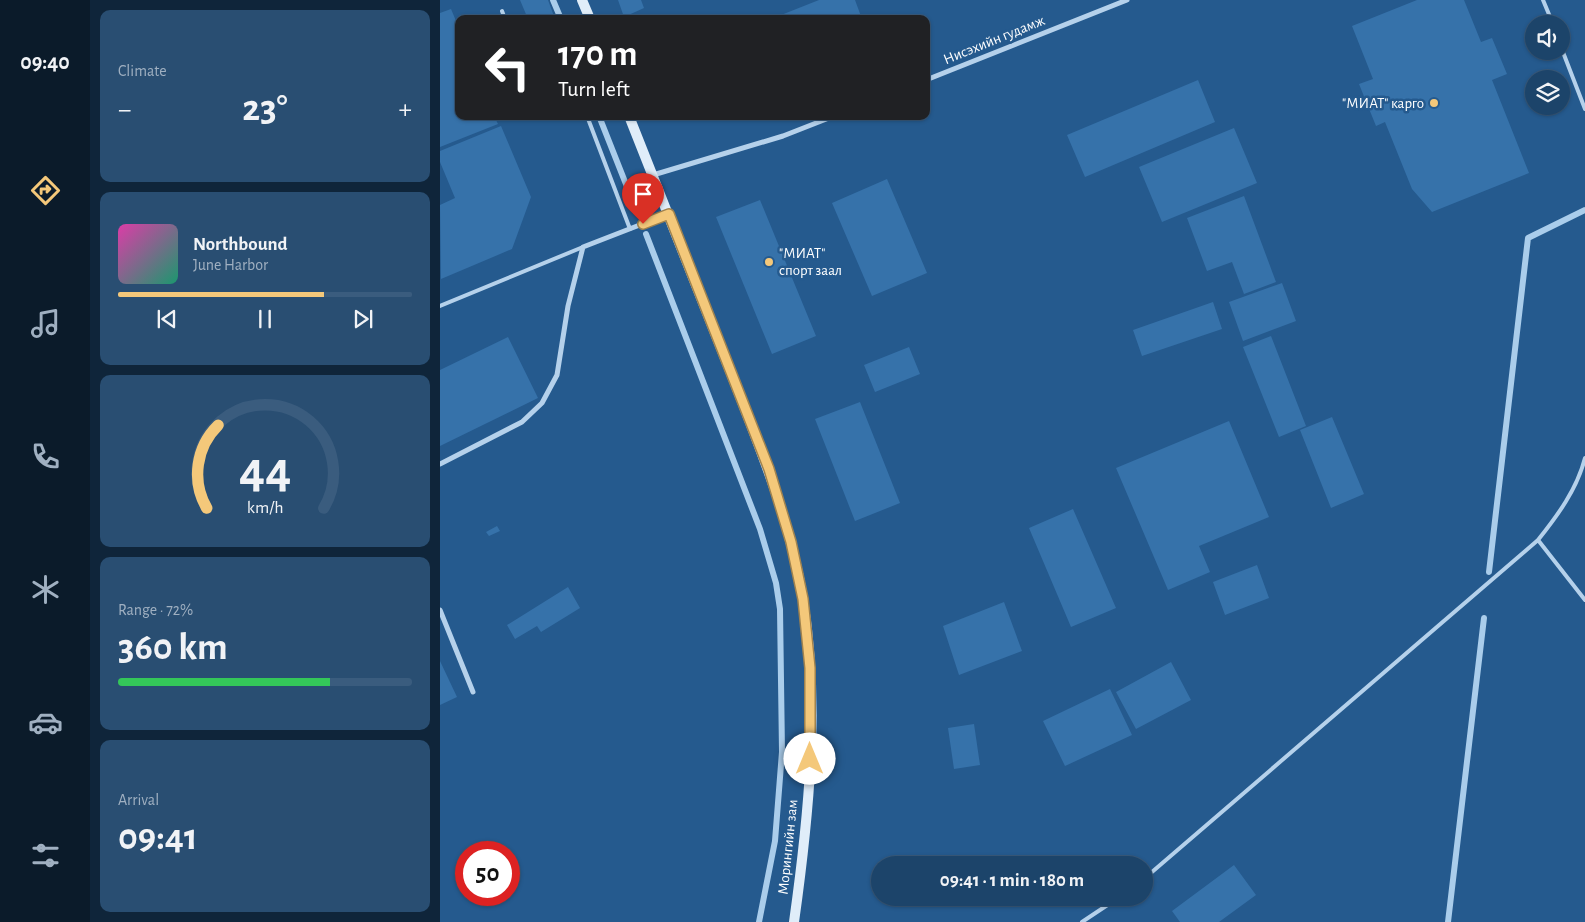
<!DOCTYPE html>
<meta charset="utf-8">
<style>
body{margin:0;font-family:"Alegreya Sans",sans-serif;background:#294e72;color:#f1f3f6;height:100vh;display:flex;flex-direction:column;font-size:19px;white-space:nowrap}
*{box-sizing:border-box;margin:0}
p{font-size:16px;color:#a0b0c1}
.icon{flex:none;width:28px;height:28px;fill:none;stroke:currentColor;stroke-width:2;stroke-linecap:round;stroke-linejoin:round}
.map{position:relative;flex:1;overflow:hidden}
.panel{display:flex;flex-direction:column;gap:10px;padding:10px;background:#0f253a;width:350px}
.panel>*{flex:none}
.top-card{position:absolute;left:15px;top:15px;width:475px;height:105px;border-radius:10px;box-shadow:0 1px 4px #0004,0 0 0 1px #3a5c7e;background:#202124;color:#fff;overflow:hidden}
.buttons{position:absolute;left:1085px;top:15px;display:grid;gap:10px}
.buttons a{display:grid;place-items:center;width:45px;height:45px;border-radius:50%;background:#1c446a;box-shadow:0 1px 4px #0004,0 0 0 1px #3a5c7e;font-size:25px}
.speed{position:absolute;left:15px;top:841px;display:flex;gap:10px;font-size:25px;font-weight:700;text-align:center}
.speed>*{display:grid;place-content:center;width:65px;height:65px;border-radius:50%;background:#1c446a;box-shadow:0 1px 4px #0004,0 0 0 1px #3a5c7e;line-height:1}
.speed .limit{border:8px solid #d22;background:#fff;color:#111}
.pin{position:absolute;display:grid;place-items:center;width:42px;height:42px;color:#fff;margin:-51px -21px;border-radius:50% 50% 50% 0;rotate:-45deg;box-shadow:0 0 5px #0007}
.pin .icon{rotate:45deg}
.me{position:absolute;width:55px;margin:-28px;rotate:0deg;stroke-linejoin:round;filter:drop-shadow(0 0 4px #0008)}
.turn{display:flex;align-items:center;gap:18px;height:105px;padding:0 20px;font-size:22px}
.turn .icon{width:65px;height:65px;stroke-width:2.5}
.turn b{display:block;font-size:35px;line-height:42px}
.big{font-size:38px;font-weight:700;line-height:1.1}
.panel .tile{flex:1;display:flex;flex-direction:column;justify-content:center;gap:8px;min-width:0;padding:0 18px;border-radius:10px;background:#294e72}
.panel .dial{align-items:center;gap:0}
.dial svg{height:130px;overflow:visible;fill:none;stroke:#3a5c7e;stroke-width:7;stroke-linecap:round;text-anchor:middle}
.dial text{fill:#f1f3f6;stroke:none}
.song{display:flex;align-items:center;gap:15px}
.cover{width:60px;height:60px;border-radius:8px;background:linear-gradient(135deg,hsl(320 70% 55%),hsl(160 70% 35%))}
.played{height:5px;border-radius:2px;background:linear-gradient(90deg,#f4c87a 70%,#3a5c7e 70%)}
.keys{display:flex;justify-content:space-around;direction:ltr}
.heat{display:flex;justify-content:space-between;align-items:center;font-size:28px;direction:ltr}
.charge{height:8px;border-radius:4px;background:linear-gradient(90deg,#34c759 72%,#3a5c7e 0)}
.trip{position:absolute;left:431px;top:856px;width:282px;height:50px;border-radius:25px;background:#1c446a;box-shadow:0 1px 4px #0004,0 0 0 1px #3a5c7e;font-weight:700;line-height:50px;text-align:center}
main{display:flex;flex:1;min-height:0}
.tab-bar{display:flex;flex-direction:column;width:90px;justify-content:space-around;align-items:center;background:#0b1b2a;color:#a0b0c1}
.tab-bar .icon{width:35px;height:35px}
.tab-bar .on{color:#f4c87a}
.tab-bar b{font-size:22px;color:#f1f3f6}
.map>svg:first-child{display:block}
</style>
<main>
<nav class="tab-bar">
<b>09:40</b>
<svg class="icon on" aria-label="directions" viewBox="0 0 24 24"><path d="M12 3l9 9-9 9-9-9zM9 14v-3h6M13 9l2 2-2 2"/></svg>
<svg class="icon" aria-label="music" viewBox="0 0 24 24"><path d="M9 18V5l10-2v13"/><circle cx="6" cy="18" r="3"/><circle cx="16" cy="16" r="3"/></svg>
<svg class="icon" aria-label="phone" viewBox="0 0 24 24"><path d="M5 4h4l2 5-3 2q2 4 5 5l2-3 5 2v4C11 20 4 13 5 4z"/></svg>
<svg class="icon" aria-label="climate" viewBox="0 0 24 24"><path d="M12 3v18M4 7l16 10M4 17L20 7"/></svg>
<svg class="icon" aria-label="car" viewBox="0 0 24 24"><path d="M5 17H2v-5l4-1 3-4h7l3 4 3 1v5h-3M9 17h6M6 11h13"/><circle cx="7" cy="17" r="2"/><circle cx="17" cy="17" r="2"/></svg>
<svg class="icon" aria-label="filters" viewBox="0 0 24 24"><path d="M4 7h16M4 17h16"/><circle cx="9" cy="7" r="2"/><circle cx="15" cy="17" r="2"/></svg>
</nav>
<section class="panel">
<div class="tile"><p>Climate</p>
<div class="heat"><a>−</a><b class="big">23°</b><a>+</a></div>
</div>
<div class="tile">
<div class="song"><i class="cover"></i><div><b>Northbound</b><p>June Harbor</p></div></div>
<div class="played"></div>
<div class="keys"><svg class="icon" aria-label="previous" viewBox="0 0 24 24"><path d="M18 5L8 12l10 7zM5 5v14"/></svg><svg class="icon" aria-label="pause" viewBox="0 0 24 24"><path d="M8 5v14M16 5v14"/></svg><svg class="icon" aria-label="next" viewBox="0 0 24 24"><path d="M6 5l10 7-10 7zM19 5v14"/></svg></div>
</div>
<div class="tile dial"><svg viewBox="0 0 100 80">
<path d="M14 69A42 42 0 1 1 86 69"/>
<path d="M14 69A42 42 0 0 1 21 18" stroke="#f4c87a"/>
<text x="50" y="56" font-size="32" font-weight="700">44</text>
<text x="50" y="72" font-size="11">km/h</text>
</svg></div>
<div class="tile"><p>Range · 72%</p><b class="big">360 km</b><div class="charge"></div></div>
<div class="tile"><p>Arrival</p><b class="big">09:41</b></div>
</section>
<div class="map">
<svg width="1145" height="922" viewBox="0 0 1145 922">
<rect width="100%" height="100%" fill="#255a8e"/>
<g fill="none" stroke-linecap="round" stroke-linejoin="round">
<path stroke="#aacdeb" stroke-width="6" d="M113,0l8,19
M159,116l36,91
M206,234l114,295 16,54 4,26 2,143 -7,89 -16,81
M1049,572l39,-334 57,-28
M1008,922l36,-304"/>
</g>
<path fill="#3672aa" d="M80,0h28l7,19h-27z
M178,0h23l3,8 -20,9z
M379,0h36l7,19h-91z
M977,0h47l17,42 11,-4 15,36 -15,6 37,93 -97,39 -20,-23 -27,-67 -9,4 -17,-42 14,-5 -21,-53z
M11,9l8,19v88h35l4,8 -58,23v-134z
M758,80l17,42 -130,55 -18,-42z
M61,126l30,71 -19,52 -71,30 -1,-74 15,-7 -15,-36v-11z
M794,128l23,55 -95,39 -23,-55z
M447,179l40,94 -55,23 -40,-93z
M804,196l32,86 -32,12 -12,-32 -25,9 -20,-53z
M320,200l56,136 -44,18 -56,-137z
M842,283l14,38 -53,20 -14,-39z
M773,302l9,27 -80,27 -9,-26z
M831,336l35,90 -27,11 -36,-90z
M68,337l30,61 -98,48v-76z
M469,347l11,27 -45,18 -11,-27z
M420,402l40,101 -45,18 -40,-102z
M892,417l32,77 -33,14 -31,-78z
M789,421l40,96 -70,29 11,26 -42,18 -52,-122z
M633,509l43,99 -45,19 -42,-99z
M57,526l3,5 -11,5 -3,-4z
M817,565l12,33 -44,17 -12,-33z
M128,587l12,21 -39,24 -4,-6 -22,13 -8,-14z
M564,602l18,49 -63,24 -16,-49z
M0,661l17,36 -17,8z
M731,662l20,38 -55,29 -20,-37z
M670,689l22,46 -67,31 -22,-45z
M534,724l6,41 -26,4 -6,-41z
M794,865l22,30 -37,27h-39l-8,-11z"/>
<g fill="none" stroke-linecap="round" stroke-linejoin="round">
<path stroke="#b5d1eb" stroke-width="4" d="M1103,0l10,24
M62,11l3,8
M1121,47l24,62
M147,116l43,113
M0,306l143,-59
M1098,540l47,60
M705,878l393,-338c20,-25 39,-51 47,-82
M642,922l36,-24"/>
<path stroke="#b5d1eb" stroke-width="5" d="M486,80l201,-80
M213,175l130,-39 51,-20
M0,464l82,-42 20,-19 15,-28 11,-69 15,-59 85,-33
M0,610l33,82"/>
<path stroke="#e0edf9" stroke-width="10" d="M142,0l8,19
M189,116c34,85 68,170 101,255 29,74 60,149 73,228 17,107 6,216 -9,323"/>
</g>
<g fill="none" stroke-linecap="round" stroke-linejoin="round">
<defs>
<path id="route" d="M203,224l26,-10 100,255 22,73 12,57 7,69v91"/>
</defs>
<use href="#route" stroke="#9f824f" stroke-width="12"/>
<use href="#route" stroke="#f4c87a" stroke-width="9"/>
</g>
<g fill="#f4c87a" stroke="#255a8e" stroke-width="2">
<circle cx="994" cy="103" r="5"/>
<circle cx="329" cy="262" r="5"/>
</g>
<g text-anchor="middle" dominant-baseline="central" stroke-width="5" stroke-linejoin="round" paint-order="stroke">
<g font-size="15" fill="#fff" stroke="#255a8e">
<text transform="translate(554 40) rotate(-22)">Нисэхийн гудамж</text>
<text transform="translate(348 847) rotate(-84)">Морингийн зам</text>
</g>
<g font-size="15" fill="#fff" stroke="#255a8e" text-anchor="end">
<text x="984" y="103">"МИАТ" карго</text>
<text x="339" y="253" text-anchor="start">"МИАТ"<tspan x="339" dy="17">спорт заал</tspan></text>
</g>
</g>
</svg>
<div class="buttons">
<a><svg class="icon" aria-label="sound" viewBox="0 0 24 24"><path d="M4 9h4l5-4v14l-5-4H4zM17 9q2 3 0 6"/></svg></a>
<a><svg class="icon" aria-label="layers" viewBox="0 0 24 24"><path d="M12 4l9 5-9 5-9-5zM3 14l9 5 9-5"/></svg></a>
</div>
<div class="speed"><div class="limit">50</div></div>
<div class="pin" style="left:203px;top:224px;background:#d93025"><svg class="icon" aria-label="arrive" viewBox="0 0 24 24"><path d="M6 21V4h12l-3 4 3 4H6"/></svg></div>
<svg class="me" style="left:370px;top:759px" viewBox="-20 -20 40 40"><circle r="19" fill="#fff"/><path d="M0-13L10 11 0 6-10 11z" fill="#f4c87a"/></svg>
<div class="trip">09:41 · 1 min · 180 m</div>
<div class="top-card">
<div class="turn"><svg class="icon" aria-label="left" viewBox="0 0 24 24"><path d="M17 20v-9H6M10 6l-5 5 5 5"/></svg><div><b>170 m</b>Turn left</div></div>
</div>
</div>
</main>
